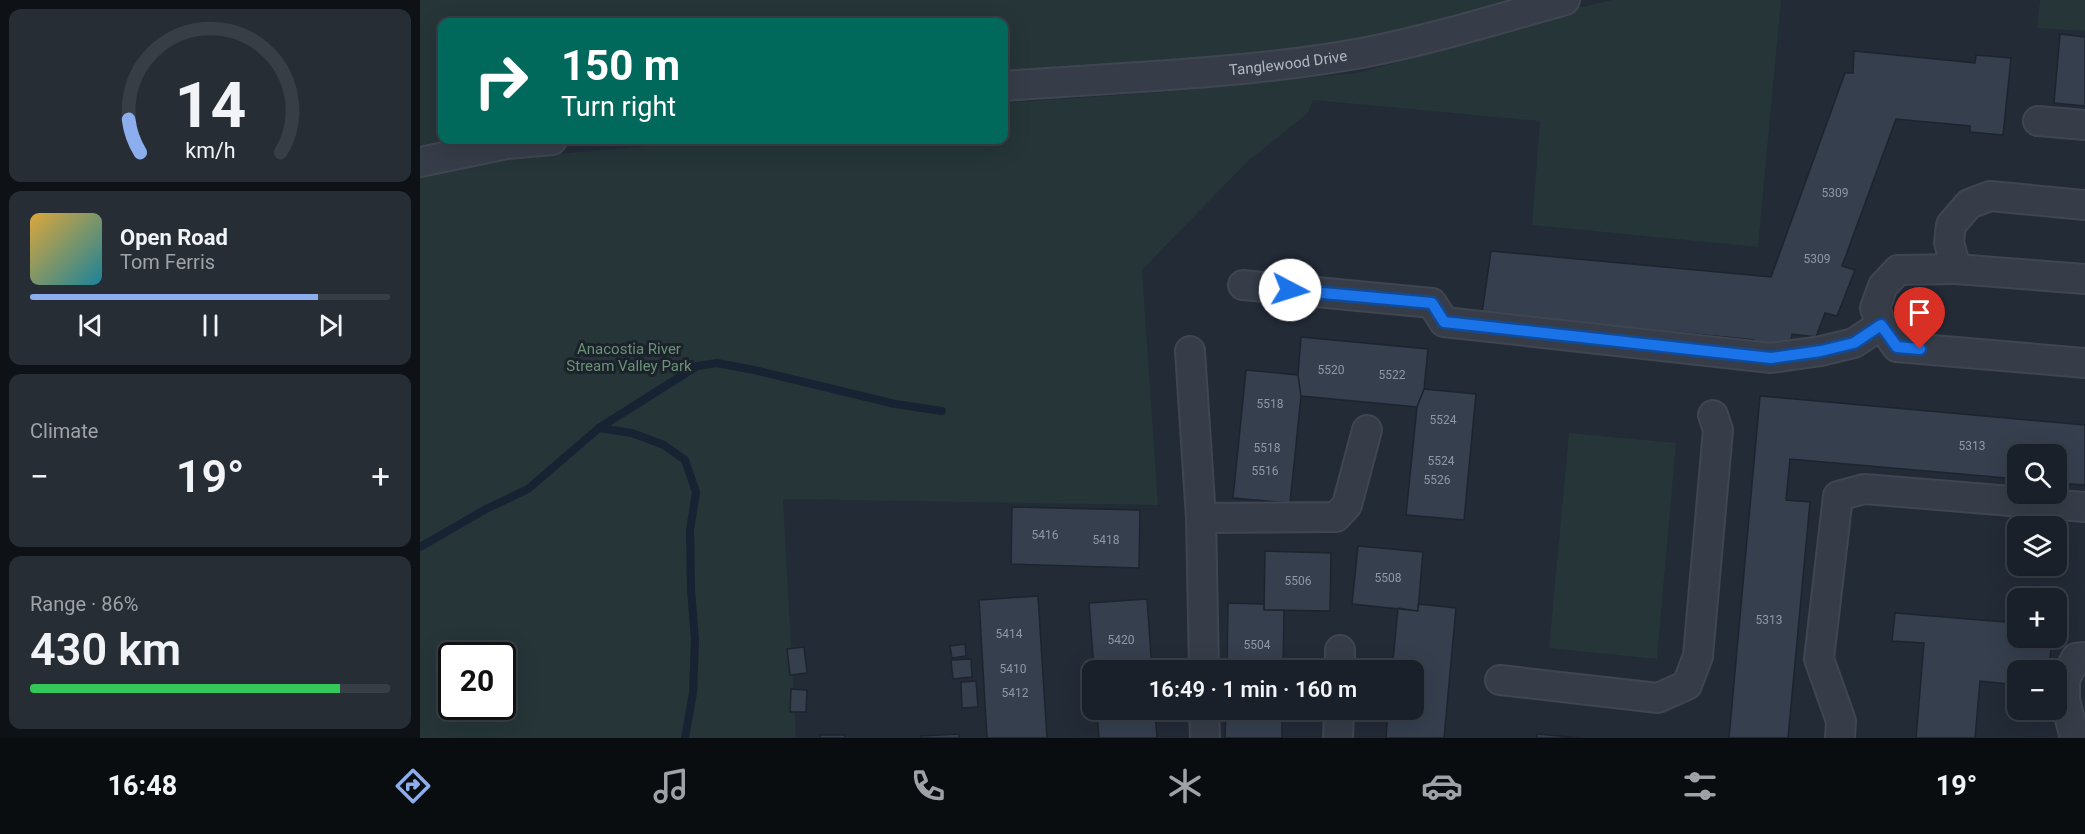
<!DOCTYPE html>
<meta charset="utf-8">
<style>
body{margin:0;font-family:Roboto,sans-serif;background:#272d35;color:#f1f3f6;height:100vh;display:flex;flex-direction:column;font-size:22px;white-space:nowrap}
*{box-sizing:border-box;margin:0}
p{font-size:20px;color:#9fa3a8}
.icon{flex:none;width:33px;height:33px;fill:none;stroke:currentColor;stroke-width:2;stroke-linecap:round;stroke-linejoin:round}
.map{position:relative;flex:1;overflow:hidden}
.details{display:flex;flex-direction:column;gap:9px;padding:9px;background:#0e1217;width:420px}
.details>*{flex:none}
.hud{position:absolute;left:18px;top:18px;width:570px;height:126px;border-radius:12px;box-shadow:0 6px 24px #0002,0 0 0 2px #383e46;background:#00695c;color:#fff;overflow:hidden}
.fabs{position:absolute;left:1587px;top:444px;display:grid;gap:12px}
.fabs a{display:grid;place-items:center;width:60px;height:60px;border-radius:12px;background:#1a2029;box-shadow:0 6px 24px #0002,0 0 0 2px #383e46;font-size:30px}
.speed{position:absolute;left:18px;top:642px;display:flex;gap:12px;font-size:30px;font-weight:700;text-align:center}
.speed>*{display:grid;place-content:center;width:78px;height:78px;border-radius:50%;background:#1a2029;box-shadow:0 6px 24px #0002,0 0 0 2px #383e46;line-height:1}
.speed .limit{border:3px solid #111;border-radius:9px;background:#fff;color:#111}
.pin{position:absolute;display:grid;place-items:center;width:51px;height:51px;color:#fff;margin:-62px -26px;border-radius:50% 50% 50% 0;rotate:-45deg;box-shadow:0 0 6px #0007}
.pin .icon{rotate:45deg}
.me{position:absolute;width:66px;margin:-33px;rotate:95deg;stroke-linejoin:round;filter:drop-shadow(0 0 4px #0008)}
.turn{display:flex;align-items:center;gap:21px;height:126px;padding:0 24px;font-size:27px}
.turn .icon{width:78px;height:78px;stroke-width:2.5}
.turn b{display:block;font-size:42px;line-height:51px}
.big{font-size:45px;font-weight:600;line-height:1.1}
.details .card{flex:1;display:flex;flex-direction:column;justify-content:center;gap:9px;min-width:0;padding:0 21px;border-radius:12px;background:#272d35}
.details .dial{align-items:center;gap:0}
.dial svg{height:156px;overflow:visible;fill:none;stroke:#383e46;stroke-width:7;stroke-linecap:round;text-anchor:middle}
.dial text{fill:#f1f3f6;stroke:none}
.song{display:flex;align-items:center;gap:18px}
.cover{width:72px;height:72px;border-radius:9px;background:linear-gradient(135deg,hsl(40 70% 55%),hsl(190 70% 35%))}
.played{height:6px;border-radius:3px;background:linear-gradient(90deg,#8caeee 80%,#383e46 80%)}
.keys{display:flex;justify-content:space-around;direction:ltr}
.heat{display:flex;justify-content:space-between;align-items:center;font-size:33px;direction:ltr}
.charge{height:9px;border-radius:4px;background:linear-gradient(90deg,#34c759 86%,#383e46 0)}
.trip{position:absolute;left:662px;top:660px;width:342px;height:60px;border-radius:12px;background:#1a2029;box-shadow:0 6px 24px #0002,0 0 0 2px #383e46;font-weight:600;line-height:60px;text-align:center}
.dock{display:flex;height:96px;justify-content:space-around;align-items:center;background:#0a0d10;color:#9fa3a8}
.dock .icon{width:42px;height:42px}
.dock .selected{color:#8caeee}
.dock b{font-size:27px;color:#f1f3f6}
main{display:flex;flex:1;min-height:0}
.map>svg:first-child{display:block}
</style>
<main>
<section class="details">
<div class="card dial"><svg viewBox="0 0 100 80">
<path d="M14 69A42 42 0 1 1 86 69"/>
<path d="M14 69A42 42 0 0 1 8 52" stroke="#8caeee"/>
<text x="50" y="56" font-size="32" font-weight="700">14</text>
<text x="50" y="72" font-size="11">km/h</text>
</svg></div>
<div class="card">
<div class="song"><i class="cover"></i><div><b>Open Road</b><p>Tom Ferris</p></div></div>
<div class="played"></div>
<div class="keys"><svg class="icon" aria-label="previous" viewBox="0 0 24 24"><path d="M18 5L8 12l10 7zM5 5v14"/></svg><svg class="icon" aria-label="pause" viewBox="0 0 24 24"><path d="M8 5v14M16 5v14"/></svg><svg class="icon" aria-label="next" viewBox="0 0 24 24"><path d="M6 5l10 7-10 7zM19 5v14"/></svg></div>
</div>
<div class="card"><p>Climate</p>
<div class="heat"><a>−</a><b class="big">19°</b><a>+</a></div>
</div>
<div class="card"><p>Range · 86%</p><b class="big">430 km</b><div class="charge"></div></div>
</section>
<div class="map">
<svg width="1665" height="738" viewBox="0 0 1665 738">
<rect width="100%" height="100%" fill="#232b37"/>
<path fill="#253538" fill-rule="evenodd" d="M0,0h1098l-131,34 -43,7 -44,9 -296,26v-54h-562v118h17l-39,7z
M1192,0h169l-23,247 -226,-22 8,-104 -227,-21 -5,13 -61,49 -105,108 16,235 -375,-6 13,239h-376v-561l68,-17 232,-20h284v-37l171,-12 182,-18 87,-23 124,-40zM32,656h50v50h-50z
M1620,0h45v31l-48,-3z
M1149,433l107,10 -19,216 -108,-11z"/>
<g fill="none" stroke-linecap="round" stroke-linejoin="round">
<path stroke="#172233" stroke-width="8" d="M179,428l33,5 32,12 21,15 11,32 -6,38 1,60 4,50 -2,53 -8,45
M0,547l66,-38 42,-20 71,-61 98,-62 20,-3 37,7 141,34 47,7"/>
</g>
<path fill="#353f4e" stroke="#1e242e" stroke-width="1.5" d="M1640,34l25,3v69l-31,-3z
M1434,51l121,12 1,-8 35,3 -8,77 -33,-3v-6l-74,-7 -54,147 13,4 -18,46 -12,-3 -9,24 -24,-3 -2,12 -37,-3 1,-3 -272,-27 9,-62 280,26 74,-204h8z
M881,337l127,12 -4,40 -7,18 -116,-11 -3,-21z
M826,370l52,5 3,21 -11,107 -57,-5z
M1004,389l52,5 -12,126 -58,-5 11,-108z
M1340,396l325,29v60l-29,-2v-29h-38v25l-228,-20 -4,41 24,2 -22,236h-59z
M592,507l128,3 -1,58 -128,-4z
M938,546l65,6 -5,59 -66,-7z
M845,551l66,2 -1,58 -66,-1z
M618,596l9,142h-60l-8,-138z
M727,599l5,71h-58l-5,-67z
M808,603l36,1v6h20l-1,60h-56z
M998,604l38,4 -12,130h-58l2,-28h25v-40h-21l6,-62 20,3z
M1475,613l123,10v15h34l-3,32h-31v21l-1,-6 -37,-4 -5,57h-59l8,-95 -32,-2z
M545,644l1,12 -14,2 -2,-12z
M384,647l3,26 -17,2 -3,-26z
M551,659l1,18 -19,2 -2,-19z
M556,681l2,26 -16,1 -1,-26z
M371,689l16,1 -1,22h-16z
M677,710h58l2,28h-58z
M806,710h56v28h-57z
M539,734v4h-38v-2z
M1117,734l43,4h-43z
M400,735h25v3h-25z"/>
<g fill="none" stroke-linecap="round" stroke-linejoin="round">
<defs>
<g id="minor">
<path id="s1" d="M584,86c119,-9 240,-12 358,-33 68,-13 136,-34 203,-53"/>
<path d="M1618,121l47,4"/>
<path d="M0,162l87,-18 45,-4"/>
<path d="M1665,205l-95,-9 -21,8 -18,21 -2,17 7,27 129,10"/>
<path d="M1536,269l-58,1 -15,16 -8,22 6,17 16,22 188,16"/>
<path d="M823,285l189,18 12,19 327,36 50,-7 33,-8 27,-18"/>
<path d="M770,351l11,167 3,152"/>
<path d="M781,518l135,-1 11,-12 20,-75"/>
<path d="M920,670v-20"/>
<path d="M1080,680l158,18 29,-13 11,-29 20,-226 -5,-15"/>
<path d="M784,710l1,28"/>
<path d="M918,738l1,-28"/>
<path d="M1420,738l1,-17 -22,-62 19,-163 26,-7 221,18"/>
<path d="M1655,738l-10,-38v-21l11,-21 9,-1"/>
</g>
</defs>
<use href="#minor" stroke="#404651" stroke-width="32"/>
<use href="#minor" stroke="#363d48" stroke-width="28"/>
</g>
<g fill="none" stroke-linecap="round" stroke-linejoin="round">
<defs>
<path id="route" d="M870,290l142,13 12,19 327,36 50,-7 33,-8 27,-18 16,22 23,2"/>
</defs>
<use href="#route" stroke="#114b97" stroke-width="15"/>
<use href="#route" stroke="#1a73e8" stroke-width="10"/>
</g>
<g text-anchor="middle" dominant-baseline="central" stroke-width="6" stroke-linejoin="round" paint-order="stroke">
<g font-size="12" fill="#9097a4">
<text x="1415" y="193">5309</text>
<text x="1397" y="259">5309</text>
<text x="911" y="370">5520</text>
<text x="972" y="375">5522</text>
<text x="850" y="404">5518</text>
<text x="1023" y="420">5524</text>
<text x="1552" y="446">5313</text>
<text x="847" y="448">5518</text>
<text x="1021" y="461">5524</text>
<text x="845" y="471">5516</text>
<text x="1017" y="480">5526</text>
<text x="625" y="535">5416</text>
<text x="686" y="540">5418</text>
<text x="968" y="578">5508</text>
<text x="878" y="581">5506</text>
<text x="1349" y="620">5313</text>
<text x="589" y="634">5414</text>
<text x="701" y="640">5420</text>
<text x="837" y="645">5504</text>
<text x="593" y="669">5410</text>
<text x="595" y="693">5412</text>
</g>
<g font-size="15" fill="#b1b7c4" stroke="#1c222c">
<text stroke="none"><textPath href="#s1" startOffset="285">Tanglewood Drive</textPath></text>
</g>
<g font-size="15" fill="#6a9275" stroke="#1c222c">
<text x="209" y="349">Anacostia River<tspan x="209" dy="17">Stream Valley Park</tspan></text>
</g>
</g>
</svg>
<div class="fabs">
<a><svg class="icon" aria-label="search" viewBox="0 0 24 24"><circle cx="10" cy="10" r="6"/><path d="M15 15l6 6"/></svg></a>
<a><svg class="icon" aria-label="layers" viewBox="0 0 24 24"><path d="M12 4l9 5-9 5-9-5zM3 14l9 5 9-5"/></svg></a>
<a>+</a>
<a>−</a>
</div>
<div class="speed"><div class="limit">20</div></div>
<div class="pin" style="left:1500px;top:349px;background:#d93025"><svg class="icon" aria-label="arrive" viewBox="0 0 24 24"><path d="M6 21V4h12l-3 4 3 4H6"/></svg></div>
<svg class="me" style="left:870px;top:290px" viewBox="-20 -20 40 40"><circle r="19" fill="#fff"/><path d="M0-13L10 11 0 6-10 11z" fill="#1a73e8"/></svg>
<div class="trip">16:49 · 1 min · 160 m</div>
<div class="hud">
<div class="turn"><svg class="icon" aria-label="right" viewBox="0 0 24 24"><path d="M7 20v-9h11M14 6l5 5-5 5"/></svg><div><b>150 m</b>Turn right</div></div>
</div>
</div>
</main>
<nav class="dock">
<b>16:48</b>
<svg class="icon selected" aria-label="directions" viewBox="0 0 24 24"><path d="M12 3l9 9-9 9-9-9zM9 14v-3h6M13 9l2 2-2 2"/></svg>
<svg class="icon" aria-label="music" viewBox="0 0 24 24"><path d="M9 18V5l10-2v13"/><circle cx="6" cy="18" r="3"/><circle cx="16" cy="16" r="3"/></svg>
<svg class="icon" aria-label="phone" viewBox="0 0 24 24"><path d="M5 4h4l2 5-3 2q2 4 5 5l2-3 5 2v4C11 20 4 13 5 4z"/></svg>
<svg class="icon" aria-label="climate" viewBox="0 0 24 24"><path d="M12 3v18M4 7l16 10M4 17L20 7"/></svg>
<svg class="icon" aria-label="car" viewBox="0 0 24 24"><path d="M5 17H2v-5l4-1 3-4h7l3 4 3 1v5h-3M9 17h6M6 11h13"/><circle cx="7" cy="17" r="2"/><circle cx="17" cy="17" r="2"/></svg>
<svg class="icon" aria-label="filters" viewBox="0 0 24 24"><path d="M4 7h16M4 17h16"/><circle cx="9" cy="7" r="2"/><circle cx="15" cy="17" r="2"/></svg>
<b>19°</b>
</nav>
